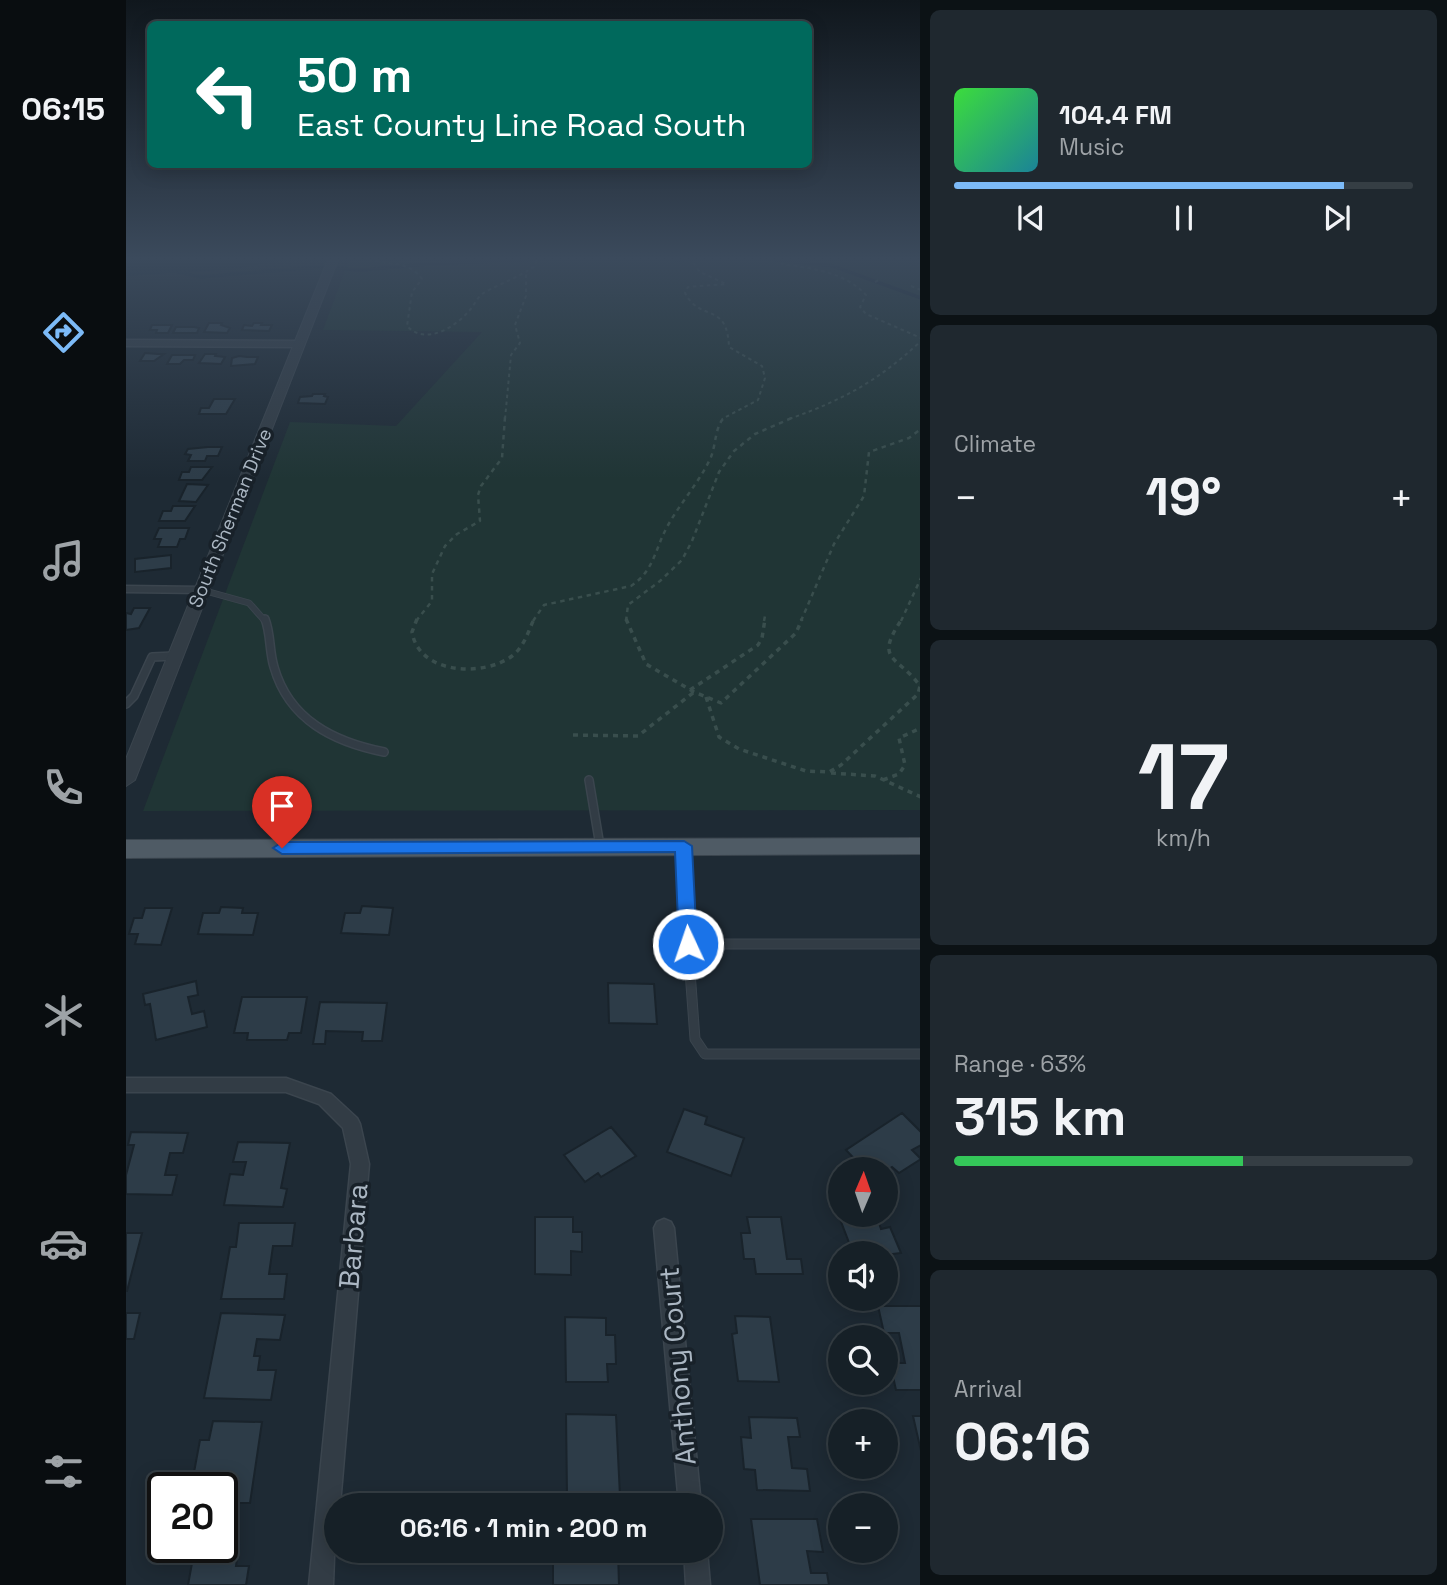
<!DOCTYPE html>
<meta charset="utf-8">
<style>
body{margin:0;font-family:"Space Grotesk",sans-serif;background:#1f282f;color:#f1f3f6;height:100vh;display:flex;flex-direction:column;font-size:26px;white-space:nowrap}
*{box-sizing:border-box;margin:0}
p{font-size:23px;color:#9ea3a7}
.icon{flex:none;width:38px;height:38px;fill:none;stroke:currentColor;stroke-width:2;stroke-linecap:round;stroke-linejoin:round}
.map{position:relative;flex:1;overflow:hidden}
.sheet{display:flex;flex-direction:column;gap:10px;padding:10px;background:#0c1215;width:527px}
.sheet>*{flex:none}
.top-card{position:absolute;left:21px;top:21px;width:665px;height:147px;border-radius:10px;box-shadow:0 4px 18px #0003,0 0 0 2px #353e44;background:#00695c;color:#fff;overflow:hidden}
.needle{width:46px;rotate:2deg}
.tools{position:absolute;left:702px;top:1157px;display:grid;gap:14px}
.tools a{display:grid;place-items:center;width:70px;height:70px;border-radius:50%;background:#162027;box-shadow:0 4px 18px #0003,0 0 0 2px #353e44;font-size:35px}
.speed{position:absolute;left:21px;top:1472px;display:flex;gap:14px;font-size:35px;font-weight:700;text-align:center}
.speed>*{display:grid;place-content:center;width:91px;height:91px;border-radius:50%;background:#162027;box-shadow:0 4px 18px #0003,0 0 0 2px #353e44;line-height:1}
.speed .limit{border:4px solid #111;border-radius:10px;background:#fff;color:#111}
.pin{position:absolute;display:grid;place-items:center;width:60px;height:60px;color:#fff;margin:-72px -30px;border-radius:50% 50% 50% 0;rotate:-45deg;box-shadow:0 0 7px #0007}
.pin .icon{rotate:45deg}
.me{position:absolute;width:77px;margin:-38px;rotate:357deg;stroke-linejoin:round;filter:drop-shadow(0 0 5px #0008)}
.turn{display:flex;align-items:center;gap:24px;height:147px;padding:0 35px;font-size:32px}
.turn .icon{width:91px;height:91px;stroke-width:2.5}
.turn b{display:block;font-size:49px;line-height:60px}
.big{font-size:52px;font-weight:700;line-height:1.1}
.sheet .widget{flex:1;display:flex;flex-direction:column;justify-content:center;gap:10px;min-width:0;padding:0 24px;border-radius:10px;background:#1f282f}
.sheet .dial{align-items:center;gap:0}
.dial b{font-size:91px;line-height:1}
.song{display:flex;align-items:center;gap:21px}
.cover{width:84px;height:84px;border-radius:10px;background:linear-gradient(135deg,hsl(120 70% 55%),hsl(190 70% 35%))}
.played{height:7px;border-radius:4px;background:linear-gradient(90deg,#7cbaf7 85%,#353e44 85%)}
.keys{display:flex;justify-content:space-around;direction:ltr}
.heat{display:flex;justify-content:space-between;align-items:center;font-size:38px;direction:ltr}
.charge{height:10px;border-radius:5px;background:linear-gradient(90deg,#34c759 63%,#353e44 0)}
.trip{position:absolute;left:198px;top:1493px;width:399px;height:70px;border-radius:35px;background:#162027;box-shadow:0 4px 18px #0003,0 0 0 2px #353e44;font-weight:700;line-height:70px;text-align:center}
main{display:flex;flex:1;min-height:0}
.menu{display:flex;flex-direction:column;width:126px;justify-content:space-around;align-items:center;background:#090d10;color:#9ea3a7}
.menu .icon{width:49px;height:49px}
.menu .current{color:#7cbaf7}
.menu b{font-size:32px;color:#f1f3f6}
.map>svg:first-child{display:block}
</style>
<main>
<nav class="menu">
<b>06:15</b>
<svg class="icon current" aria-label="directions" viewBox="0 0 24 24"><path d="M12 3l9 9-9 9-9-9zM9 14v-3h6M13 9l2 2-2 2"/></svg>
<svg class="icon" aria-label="music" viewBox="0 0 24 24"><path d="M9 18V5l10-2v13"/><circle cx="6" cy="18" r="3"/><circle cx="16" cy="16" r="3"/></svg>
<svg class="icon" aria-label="phone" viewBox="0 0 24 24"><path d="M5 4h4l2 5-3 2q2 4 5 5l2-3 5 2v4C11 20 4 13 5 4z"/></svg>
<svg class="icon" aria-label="climate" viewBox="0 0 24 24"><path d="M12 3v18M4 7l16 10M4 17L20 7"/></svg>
<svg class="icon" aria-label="car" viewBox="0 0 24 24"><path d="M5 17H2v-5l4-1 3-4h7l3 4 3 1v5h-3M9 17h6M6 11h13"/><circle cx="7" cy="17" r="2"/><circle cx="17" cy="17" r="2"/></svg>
<svg class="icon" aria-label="filters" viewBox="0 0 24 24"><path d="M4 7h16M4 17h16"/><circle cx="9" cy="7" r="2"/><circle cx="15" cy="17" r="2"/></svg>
</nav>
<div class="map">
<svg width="795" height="1585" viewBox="0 0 795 1585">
<rect width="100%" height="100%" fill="#1e2a34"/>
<path fill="#203535" d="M224,257h570v553l-777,1 147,-389 106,4 86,-94 -159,-2z"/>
<path fill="#132331" d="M0,257h152l1,3 -42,9 -111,7z"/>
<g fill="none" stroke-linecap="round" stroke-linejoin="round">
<path stroke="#132331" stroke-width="3.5" d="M520,257l31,3 45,-3
M625,257l82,9 88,32
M52,272l22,5 118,-10 43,3 67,-6 161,-7"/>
</g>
<path fill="#2d3c48" stroke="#19232b" stroke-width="2" d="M83,323h13l-1,2 9,3 -3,5 -23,-1z
M128,323h8l-1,2h11l-3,6 -27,-1 2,-5 8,1z
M26,325h20l-4,8h-12l1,-3h-7z
M50,327h18l5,1 -2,5h-24z
M19,353l13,1h6l-10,7h-14z
M79,354h11l-1,2 10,1 -4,7 -22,-1z
M46,355h23l-2,5h-9l-4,4h-13z
M113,356l8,1h11l-3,7 -24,2 1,-8z
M187,394h12l-1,2 4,1 -3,7 -27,-1 2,-6 12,-1z
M88,399h21l-9,15h-27l2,-6h8z
M82,447h14l-4,9h-11l-2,5h-17l3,-6 -6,-1 3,-5z
M65,467h21l-10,13h-23l3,-8h7z
M61,484l21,1 -12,17 -17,-1z
M47,506h22l-10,15h-26l4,-10h8z
M33,528h30l-4,11h-5l-3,8h-19l3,-8h-7z
M45,555v13l-36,4v-13z
M8,608h16l-11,20 -13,2v-17l5,1z
M236,906l31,2 -4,27 -48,-2 4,-20h15z
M95,907l22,1 -1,5h16l-5,22 -55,-1 5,-21h16z
M19,908h27l-11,37 -26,-1 3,-10h-9l5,-16h8z
M70,981l2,14 -10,2 4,17 12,-3 3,16 -51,13 -6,-36 -5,1 -2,-11z
M482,983l46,1 3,40 -48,-1z
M116,997h65l-6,36h-12l-2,7h-40l1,-7h-14z
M194,1002l67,1 -5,38h-20l1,-9 -37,-1 -1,13h-12z
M558,1109l23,8 -2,7 39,14 -13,38 -64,-24z
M776,1113l19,19v13l-9,5 9,9 -22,14 -7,-6 -6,4v-2h-22l-18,-19z
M485,1127l25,29 -35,21 -3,-4 -13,9 -21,-27z
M5,1132l57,1 -5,20h-13l-5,22h12l-5,20 -46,-1v-19l8,-30h-6z
M112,1142l52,1 -9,45 6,1 -4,18 -59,-2 6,-31 13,1 3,-13h-13z
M750,1214l5,15 9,-2 11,26 -9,1 6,16 -12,2v-19h-33l-13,-34z
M409,1217h38v15h9v20l-11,-1v24l-36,-1z
M621,1217h34l6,42h14l2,15h-47l-2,-15h-10l-3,-26h9z
M113,1223h56l-3,23h-19l-4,28h18l-3,25h-63l9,-52h6z
M0,1233h16l-15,58h-1z
M752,1306h43v84h-25l-6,-27h15l-6,-30h-15z
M0,1313h14l-6,26h-8z
M95,1313l64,2 -5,25 -23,-1 -3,17h6l-2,14h18l-5,30 -67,-2z
M609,1316l35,1 9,65 -41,-1 -6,-47 5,-1z
M439,1317l41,1v17h9l1,29h-9l1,18h-42z
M440,1414l50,1 4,81h-53z
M787,1416h8v35z
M623,1417l48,1 3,19h-12l4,31 15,1 3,22 -53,-1 -2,-20 -11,-1 -3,-32 10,1z
M87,1421l49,1 -12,81h-28v-15h-20l1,-5h-11l8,-43h9z
M625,1519h66l6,33 -16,-1 4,22h16l2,12h-69z
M113,1545l-3,21h13l-3,19h-58l7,-38z
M427,1550h65l1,35h-66z"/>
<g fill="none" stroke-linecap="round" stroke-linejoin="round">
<defs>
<path id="service-far2" d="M76,590l47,13 16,18"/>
<path id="service-far1" d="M139,619c6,15 4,32 9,48 15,53 60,75 110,85
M0,704l8,-8 18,-39 23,-1
M463,780l11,66
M558,847l1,26"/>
<path id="service" d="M559,872l3,72h233
M562,944l7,95 10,15h216"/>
<path id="minor" d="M0,340l173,1 4,3 -4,3 -173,-1z
M0,586l76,1 6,3 -6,3 -76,-1z
M0,1078h160l45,16 26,24 3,6 9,40 -29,341h-4l-3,80h-24l42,-421 -8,-36 -24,-24 -33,-12h-160z
M538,1219l7,3 3,6 27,277h-22l-25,-277 3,-6z
M558,1550h23l3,35h-24z"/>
<path id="tertiary" d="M203,257h10l-204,523 -9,6v-27z"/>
<path id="primary" d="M795,838v16l-795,4v-18z"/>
</defs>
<use href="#service-far2" stroke="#3b454e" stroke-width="7"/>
<use href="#service-far1" stroke="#3b454e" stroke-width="10"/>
<use href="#service" stroke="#3b454e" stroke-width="11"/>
<use href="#minor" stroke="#3b454e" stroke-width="3"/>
<use href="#tertiary" stroke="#3b454e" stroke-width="2"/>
<use href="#primary" stroke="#3b454e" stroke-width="2"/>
<path stroke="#394e4d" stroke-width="2" stroke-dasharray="3.5 3.5" stroke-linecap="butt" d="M245,257v3c20,5 38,1 51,19l-10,13 -5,34c19,20 48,1 62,-15 5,-5 8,-13 13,-17 18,-11 37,-16 54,-29v-8
M563,257l11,15 26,12 -38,3 -3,6c16,30 42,8 44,54l33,19 3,12 -7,22 -36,19
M662,257l-6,7c29,4 63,8 84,31l-6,12 6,7 55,24
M749,282l6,-3
M785,286l10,4
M379,419l6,-64 9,-12 -5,-18 11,-29v-22
M663,419c54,-19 89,-38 132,-78"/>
<path stroke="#394e4d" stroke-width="2.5" stroke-dasharray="4.5 4.5" stroke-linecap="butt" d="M290,621l16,-20v-27l13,-28 12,-12 23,-13 -2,-26 3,-9 21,-28 3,-41
M407,621l11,-16 87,-19c23,-15 24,-37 36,-59 13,-24 32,-44 44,-70 5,-12 4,-32 14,-40
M500,621l2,-16 32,-24 22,-21 10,-19 27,-69 15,-21 21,-17 39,-17
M638,621l1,-5
M675,621l33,-77 30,-48 5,-44 40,-14 12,-9
M775,621l20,-43"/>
<path stroke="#394e4d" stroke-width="3.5" stroke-dasharray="5 5" stroke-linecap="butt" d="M291,619l-5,13c7,43 72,45 100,24 12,-9 16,-24 22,-37
M500,619l20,45 48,28 27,11 75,-70 6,-14
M564,690l68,-45 4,-7 3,-19
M580,697l13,40 20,12 67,22 23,1 12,-7 77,-71 2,-8c-22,-31 -47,-24 -18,-67
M447,735l65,1 56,-44
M705,773l44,3 46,21
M757,780l16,-6 6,-9 -6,-27 22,-10"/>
<use href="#service-far2" stroke="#323c45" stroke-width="5"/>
<use href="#service-far1" stroke="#323c45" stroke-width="7"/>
<use href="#service" stroke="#323c45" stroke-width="9"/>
<use href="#minor" fill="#323c45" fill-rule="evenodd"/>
<use href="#tertiary" fill="#323c45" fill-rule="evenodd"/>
<use href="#primary" fill="#4f5b65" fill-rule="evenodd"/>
</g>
<linearGradient id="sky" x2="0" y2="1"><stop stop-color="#10171d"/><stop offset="0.54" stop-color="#3b4a5c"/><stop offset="1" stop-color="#3b4a5c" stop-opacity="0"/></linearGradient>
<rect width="795" height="479" fill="url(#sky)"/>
<path fill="#1a73e8" stroke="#114b97" stroke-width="2" d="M558,841l8,5 5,98 -2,5h-13l-3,-5 -4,-92 -393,2 -9,-6 9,-6z"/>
<g text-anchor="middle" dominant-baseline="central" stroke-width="7" stroke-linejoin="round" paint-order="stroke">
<g font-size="19" fill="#abb7c3" stroke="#182129">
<text transform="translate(104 518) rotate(-68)">South Sherman Drive</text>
</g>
<g font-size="28" fill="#abb7c3" stroke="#182129">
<text transform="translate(227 1236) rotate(-85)">Barbara</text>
<text transform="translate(551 1366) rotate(-95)">Anthony Court</text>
</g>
</g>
</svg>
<div class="tools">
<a><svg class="needle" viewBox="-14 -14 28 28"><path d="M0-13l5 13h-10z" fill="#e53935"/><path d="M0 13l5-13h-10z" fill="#9ea3a7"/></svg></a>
<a><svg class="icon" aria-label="sound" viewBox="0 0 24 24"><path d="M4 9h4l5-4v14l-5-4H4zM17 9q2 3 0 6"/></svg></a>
<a><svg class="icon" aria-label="search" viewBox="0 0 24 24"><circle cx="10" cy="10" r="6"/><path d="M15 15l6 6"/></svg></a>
<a>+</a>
<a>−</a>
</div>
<div class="speed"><div class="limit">20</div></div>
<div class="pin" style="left:156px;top:848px;background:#d93025"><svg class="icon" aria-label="arrive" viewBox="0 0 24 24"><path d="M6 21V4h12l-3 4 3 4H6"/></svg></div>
<svg class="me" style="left:562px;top:944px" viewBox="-20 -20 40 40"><circle r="17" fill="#1a73e8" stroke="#fff" stroke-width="3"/><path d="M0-11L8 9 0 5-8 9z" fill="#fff"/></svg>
<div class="trip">06:16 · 1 min · 200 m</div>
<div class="top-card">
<div class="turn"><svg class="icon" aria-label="left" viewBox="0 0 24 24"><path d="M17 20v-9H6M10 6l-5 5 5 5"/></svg><div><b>50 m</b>East County Line Road South</div></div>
</div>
</div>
<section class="sheet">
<div class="widget">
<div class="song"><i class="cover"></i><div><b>104.4 FM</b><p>Music</p></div></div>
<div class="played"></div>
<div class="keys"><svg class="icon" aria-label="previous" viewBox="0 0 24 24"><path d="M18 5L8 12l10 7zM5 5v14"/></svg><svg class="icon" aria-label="pause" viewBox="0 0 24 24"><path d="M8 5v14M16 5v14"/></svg><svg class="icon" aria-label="next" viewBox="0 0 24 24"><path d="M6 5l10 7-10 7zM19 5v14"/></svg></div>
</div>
<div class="widget"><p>Climate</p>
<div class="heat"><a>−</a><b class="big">19°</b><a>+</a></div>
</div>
<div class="widget dial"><b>17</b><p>km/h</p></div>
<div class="widget"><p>Range · 63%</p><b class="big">315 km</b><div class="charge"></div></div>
<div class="widget"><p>Arrival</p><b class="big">06:16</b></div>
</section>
</main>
